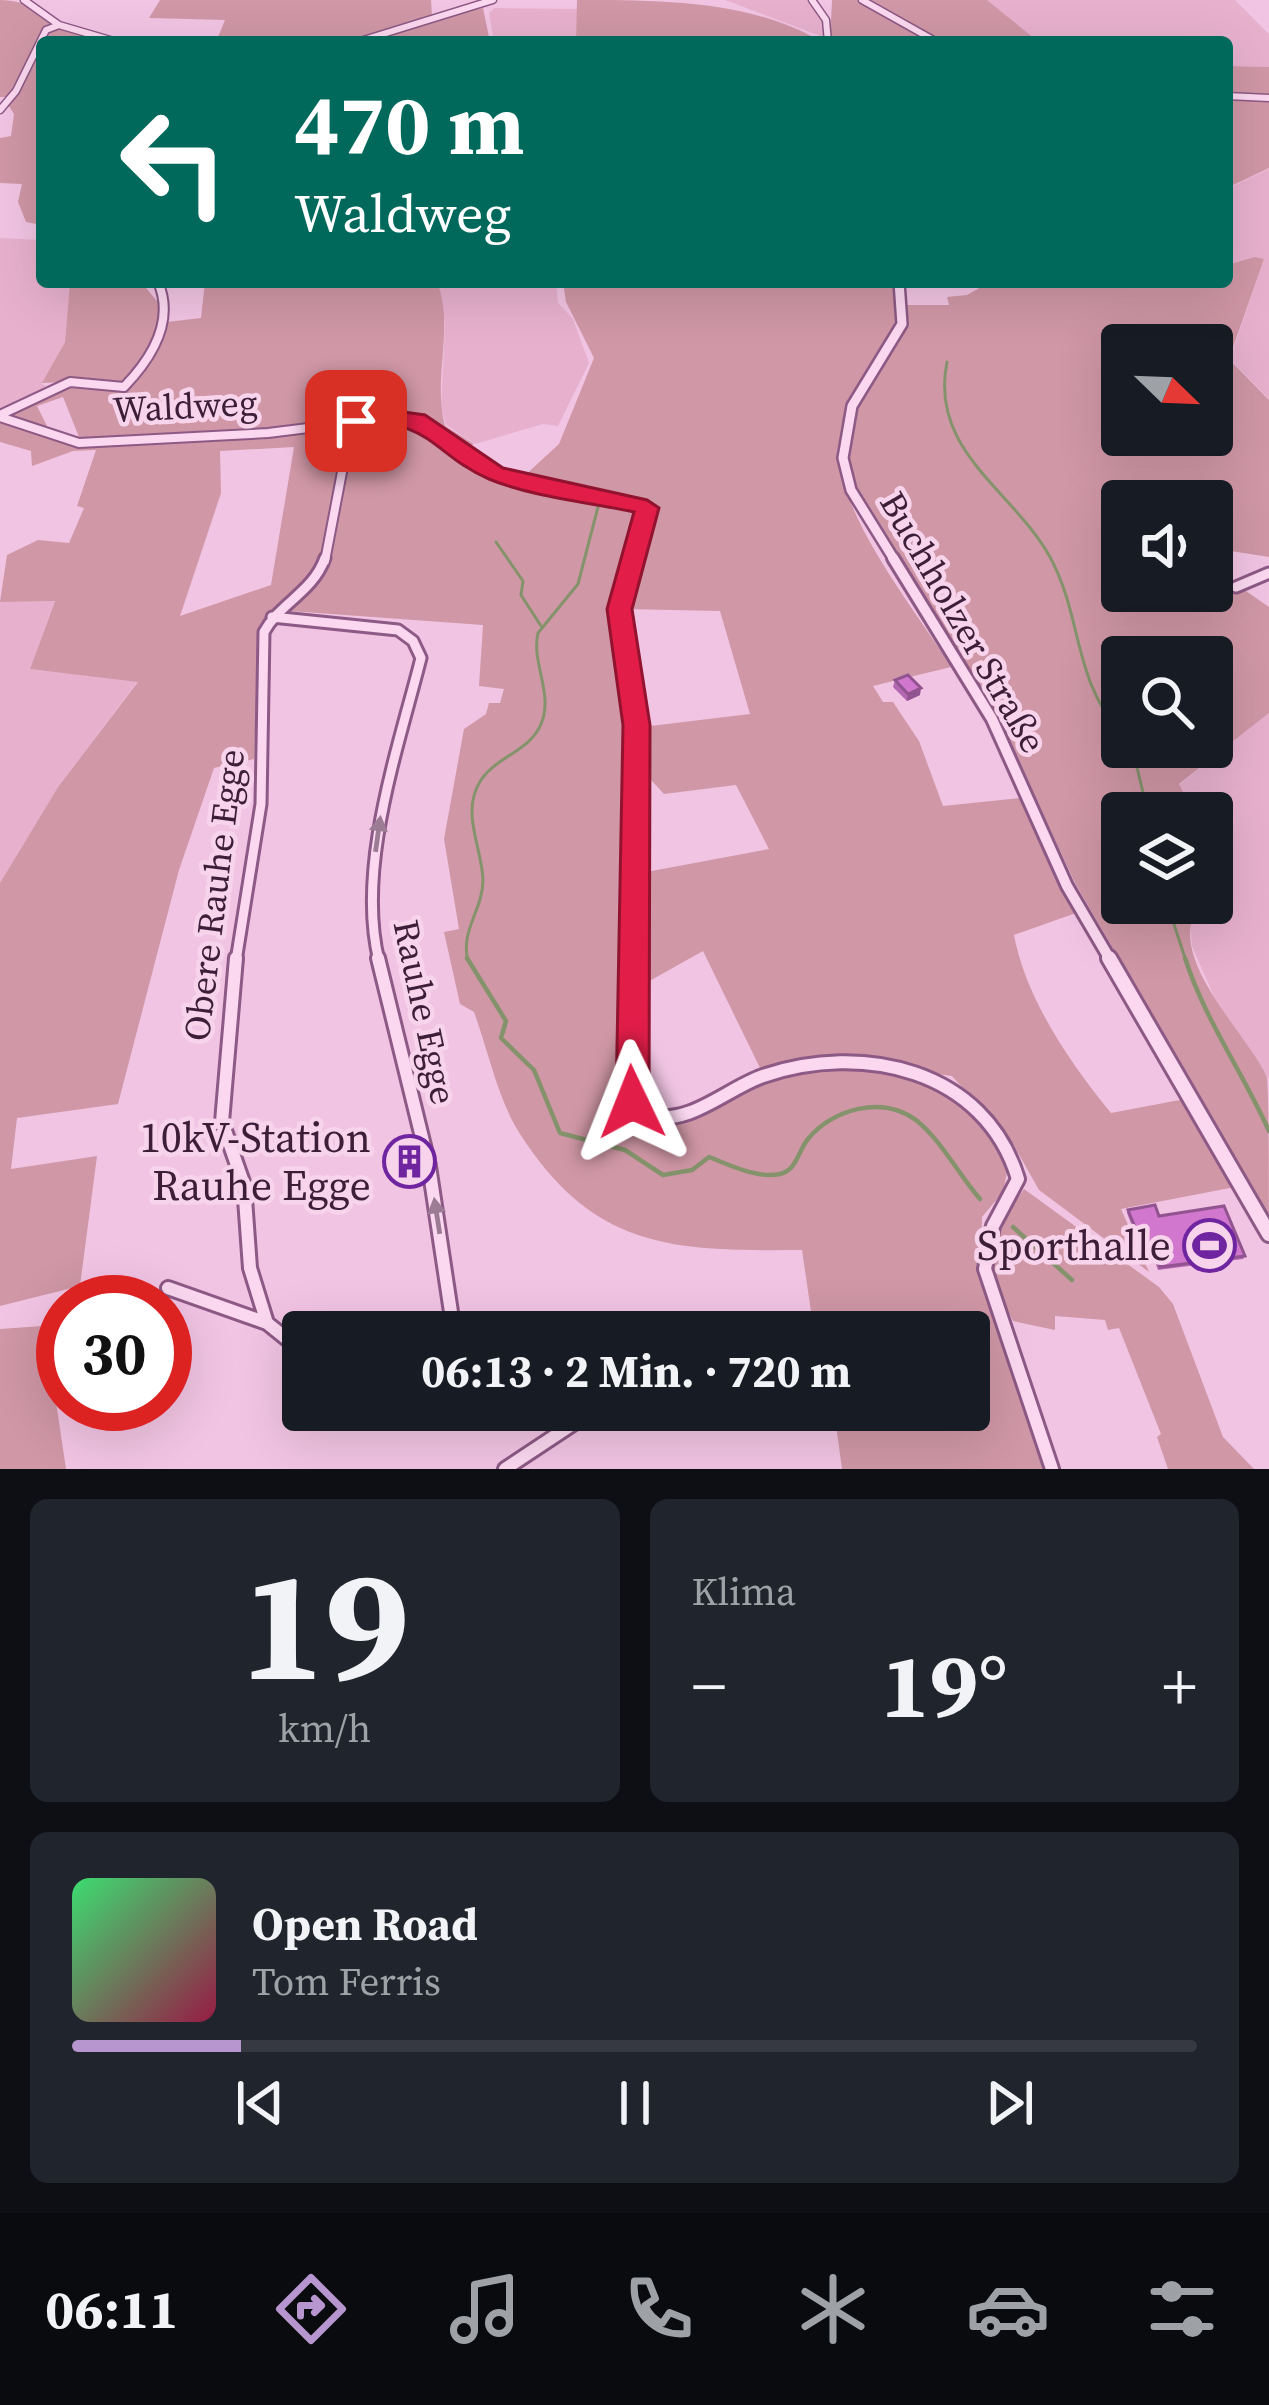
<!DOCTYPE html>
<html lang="de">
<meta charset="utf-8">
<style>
body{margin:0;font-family:"Source Serif 4",serif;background:#20242c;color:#f1f3f6;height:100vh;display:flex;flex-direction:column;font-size:45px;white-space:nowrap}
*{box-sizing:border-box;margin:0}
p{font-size:39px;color:#9ea1a6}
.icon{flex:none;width:66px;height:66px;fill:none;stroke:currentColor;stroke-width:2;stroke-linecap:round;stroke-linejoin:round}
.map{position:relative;height:1469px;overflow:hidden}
.side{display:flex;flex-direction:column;gap:30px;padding:30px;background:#0d0f14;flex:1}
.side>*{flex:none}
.hud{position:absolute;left:36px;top:36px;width:1197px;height:252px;border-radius:12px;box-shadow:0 12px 48px #0002;background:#00695c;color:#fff;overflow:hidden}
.needle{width:78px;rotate:113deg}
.fabs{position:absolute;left:1101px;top:324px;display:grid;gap:24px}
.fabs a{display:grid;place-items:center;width:132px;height:132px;border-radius:12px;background:#171b24;box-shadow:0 12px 48px #0002;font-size:60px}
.speed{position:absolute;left:36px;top:1275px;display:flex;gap:24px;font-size:60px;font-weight:700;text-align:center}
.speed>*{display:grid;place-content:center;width:156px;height:156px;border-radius:50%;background:#171b24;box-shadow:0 12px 48px #0002;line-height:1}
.speed .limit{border:18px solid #d22;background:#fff;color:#111}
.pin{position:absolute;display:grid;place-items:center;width:102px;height:102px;color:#fff;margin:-51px;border-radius:24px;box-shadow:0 6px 18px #0006}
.me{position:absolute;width:132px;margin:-66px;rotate:358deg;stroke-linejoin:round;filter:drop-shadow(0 0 9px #0008)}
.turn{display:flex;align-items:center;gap:42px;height:252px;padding:0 60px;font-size:54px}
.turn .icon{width:156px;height:156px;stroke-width:2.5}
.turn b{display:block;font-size:84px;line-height:102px}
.big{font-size:90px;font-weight:700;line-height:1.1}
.side .tile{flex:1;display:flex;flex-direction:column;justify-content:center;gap:18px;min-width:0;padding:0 42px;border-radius:18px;background:#20242c}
.side .dial{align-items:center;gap:0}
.dial b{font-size:156px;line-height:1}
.song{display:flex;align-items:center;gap:36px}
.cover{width:144px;height:144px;border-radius:18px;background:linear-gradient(135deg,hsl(140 70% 55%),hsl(340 70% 35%))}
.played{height:12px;border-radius:6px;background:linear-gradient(90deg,#b796cf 15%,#363941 15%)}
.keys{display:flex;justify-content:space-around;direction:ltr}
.heat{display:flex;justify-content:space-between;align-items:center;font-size:66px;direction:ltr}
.side .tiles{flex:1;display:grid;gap:30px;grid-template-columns:1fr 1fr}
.tile:last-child{grid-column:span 2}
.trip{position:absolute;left:282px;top:1311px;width:708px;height:120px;border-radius:12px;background:#171b24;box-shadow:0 12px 48px #0002;font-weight:700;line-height:120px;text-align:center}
.tabs{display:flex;height:192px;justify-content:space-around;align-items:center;background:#090b0e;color:#9ea1a6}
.tabs .icon{width:84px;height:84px}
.tabs .current{color:#b796cf}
.tabs b{font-size:54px;color:#f1f3f6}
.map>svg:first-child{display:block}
</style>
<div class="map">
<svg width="1269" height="1469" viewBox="0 0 1269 1469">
<rect width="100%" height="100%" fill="#f1c4e3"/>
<path fill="#e7b1ce" d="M725,0h83l15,20 3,18z
M987,0h248l34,34v33l-42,-1v-24h-188z
M494,8l84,1 -2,33h-82l-5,-29z
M1269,169v230l-39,-40 34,-100 -37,6v-76z
M0,238l42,2v42h28l-5,60 -23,42 7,3 -49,27z
M438,282h118l2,21 15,16 16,44 -31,63 -15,-2 -68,20 -29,-19 -5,-18 4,-84z
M55,600l-25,69 108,12 -80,106 -58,96v-281z
M1269,713v366l-51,-73 -26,-60 -2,-23 7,-15 15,-5 10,-41 -10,-18v-31h-17l-16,-28z"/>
<path fill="#d097a6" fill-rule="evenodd" d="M0,0c41,0 68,36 109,42l-69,-1 -31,56h-9z
M160,0h271l1,16 -22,7 73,-15 7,34h-128l39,-18 -48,18 -64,-4 -73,4 9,-22 -76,-2z
M577,0c79,0 166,0 234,36l-1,6h-234z
M832,0h155l52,42h-209z
M42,43v182l-16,-3 -8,-20 4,-18 -22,-1v-45l11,-2 3,-22 -7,-11z
M1227,66l42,1v101l-42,20z
M1255,257l9,2 -35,100 40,41v157l-57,-9v-47h-90v90h78l15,10 28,-12 26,18v106l-90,71 15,29h-72v90h80c-44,48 46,131 65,174 2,20 2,113 2,141l-194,-335 -78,-168 -144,-228 -14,-44c-6,67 77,167 112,224l-78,19 10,16h10l26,39 24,65 78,-8 55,115 -62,22c12,64 56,128 97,178l74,-14 50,88 -114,22 28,63 -110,-82 -26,-46 -61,-68 -82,-11 -108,7 -59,-121 -66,37 4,-115 128,-24 -33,-64 -72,9 -23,-25 1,-42 108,-13 -30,-103 -96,-2 29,-101 -131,-30 37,-34 35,-86 -28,-56 -3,-20h333l4,37 -26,54 27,-38 4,-30h44l-2,-8 20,-2 23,-13h237v-17zM1122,345h90v90h-90zM1122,657h90v90h-90z
M70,282h71l21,25 -3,16 42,-5 4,-36h232c18,45 -5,97 8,144l29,18 -12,5 32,26 151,37 -29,97 16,126 -7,361c9,21 27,33 51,26 32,-9 61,-32 93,-43 42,-14 143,-13 182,12 21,13 45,51 58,72l-6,29 -21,25 -1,52 63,200h-202l-8,-59h135v-78h-155l-12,-82c-126,1 -207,1 -282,-116 -22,-34 -32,-84 -46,-122l-14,-8 -16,-72 15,-3 -15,-90 20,-110 22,-15 3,-11h11l4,-14 -25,-3 4,-61 -193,-14 -31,19 -5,129 -40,9 -35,102 -61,234 -101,14 -6,51 86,-13 -17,130 -80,20v-423l58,-96 80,-105 -108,-13 25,-68 -55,1 7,-47 31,-15 31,3 15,-35 -7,-2 19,-56 -23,1 -41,15 -1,-15 -31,-9v-23l66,-37 -24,1 23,-41zM63,397l18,45 278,-17 -280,19 -28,-10 -14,-28zM294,447l-23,138 -91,31 41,-123 -1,-42z
M1024,1189l135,98 14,17 50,133 31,32h-86l-11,-32 4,-3 -42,-106 -11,2 -3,-10 -50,-4v14l-42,-9 -23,-45 9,-50z
M56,1325l-5,43 15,101h-66v-140z"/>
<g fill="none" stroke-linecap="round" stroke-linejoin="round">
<path stroke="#85936c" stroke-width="3" d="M947,362c-18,89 65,127 103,195 33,61 22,121 72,178
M496,542l27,39 -2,14 20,31
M1132,747l16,66
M1167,903l19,58
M468,961c-8,-31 15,-51 15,-81 -1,-33 -23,-68 -2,-100 15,-23 49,-29 60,-56 13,-30 -10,-61 -3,-91l40,-49 20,-77"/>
<path stroke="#85936c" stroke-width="4.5" d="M467,958l39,63 -5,17 33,32 26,63 65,17 38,25 29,-5 17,-13c21,8 48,22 71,17 17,-4 18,-23 28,-35 24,-30 75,-44 108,-19 26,21 42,54 64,79
M1185,958c20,62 57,113 84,173
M1013,1227l59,53"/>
<defs>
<path id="minor-far3" d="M24,0l35,25 58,17
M357,42l136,-42
M0,110l16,-19 30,-61 13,-5"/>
<path id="minor-far2" d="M0,415l70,-33 54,5c27,-28 51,-66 34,-105
M0,417l79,26 189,-10 129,-16 20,3 79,53 151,35 -15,53
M325,561l21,-110 -9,-25"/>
<path id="minor-far1" d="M633,558l-14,51 17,116 -2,236
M1236,587l33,-14
M272,617l126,13 15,11 8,17c-23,91 -65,210 -42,303
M236,961l25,-157 3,-172c16,-29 49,-40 61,-74"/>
<path id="minor" d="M236,958l-14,164 22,63 6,83 17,55 36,29
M378,958l51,208 25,166
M634,958l-1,144 17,14c41,9 76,-27 113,-40 99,-34 222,-7 255,103l-25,47 -8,43 67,200
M168,1288l99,35
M602,1332h10
M505,1469l89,-59"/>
<path id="tertiary-far3" d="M812,0l14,20 2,22
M862,0l75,42
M1227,96l42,2"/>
<path id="tertiary-far2" d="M895,561l-44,-71 -8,-32 9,-52 50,-82 -3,-42"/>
<path id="tertiary-far1" d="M893,558l99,161 75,167 44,75"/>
<path id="tertiary" d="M1109,958l160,276"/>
</defs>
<use href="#minor-far3" stroke="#8d5985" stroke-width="9"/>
<use href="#minor-far2" stroke="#8d5985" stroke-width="12"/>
<use href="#minor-far1" stroke="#8d5985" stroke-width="15"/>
<use href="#minor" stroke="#8d5985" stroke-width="18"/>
<use href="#tertiary-far3" stroke="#8d5985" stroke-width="9"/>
<use href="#tertiary-far2" stroke="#8d5985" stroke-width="14"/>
<use href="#tertiary-far1" stroke="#8d5985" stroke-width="16"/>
<use href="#tertiary" stroke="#8d5985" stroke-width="20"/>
<use href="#minor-far3" stroke="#fbd8f0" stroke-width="6"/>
<use href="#minor-far2" stroke="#fbd8f0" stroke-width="8"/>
<use href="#minor-far1" stroke="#fbd8f0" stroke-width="9"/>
<use href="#minor" stroke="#fbd8f0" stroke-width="12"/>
<use href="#tertiary-far3" stroke="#fbd8f0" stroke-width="6"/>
<use href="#tertiary-far2" stroke="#fbd8f0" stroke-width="9"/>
<use href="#tertiary-far1" stroke="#fbd8f0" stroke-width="10"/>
<use href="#tertiary" stroke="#fbd8f0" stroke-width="14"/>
</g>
<path fill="#b467b1" d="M895,680l25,15 -13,6 -14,-14z
M1128,1210l31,6 86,40 -2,3 -85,11 -5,-14 -9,1 -17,-44z"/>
<path fill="#925490" d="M921,688l-1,7 -13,6 1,-7z"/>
<path fill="#d178ce" stroke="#925490" stroke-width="3" d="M908,675l13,13 -13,6 -13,-14z
M1155,1205l4,11 65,-10 21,50 -85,11 -6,-14 -8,1 -18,-44z"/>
<defs><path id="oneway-solid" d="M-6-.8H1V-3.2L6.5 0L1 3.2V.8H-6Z" transform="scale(3)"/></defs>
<g fill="#9c7b94">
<use href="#oneway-solid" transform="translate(378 834) rotate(-82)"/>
<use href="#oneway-solid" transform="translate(437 1216) rotate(-99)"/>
</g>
<path fill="#e11d48" stroke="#92132f" stroke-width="3" d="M382,409l43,6 78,53 144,32 12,8 -27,101 18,116 -1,377 -5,11 -12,4 -11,-4 -5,-11 7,-377 -16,-116 27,-97c-46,-10 -102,-15 -145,-33 -55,-23 -63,-66 -133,-51l-11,-7z"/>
<defs>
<symbol id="building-ring" viewBox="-11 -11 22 22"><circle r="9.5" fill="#f8d4ec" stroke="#7025a0" stroke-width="1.5"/><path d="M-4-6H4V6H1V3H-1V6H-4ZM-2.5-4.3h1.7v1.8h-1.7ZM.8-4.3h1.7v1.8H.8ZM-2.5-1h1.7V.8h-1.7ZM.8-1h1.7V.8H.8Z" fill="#7025a0"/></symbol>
<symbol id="stadium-ring" viewBox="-11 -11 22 22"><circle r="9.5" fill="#f8d4ec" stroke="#7025a0" stroke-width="1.5"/><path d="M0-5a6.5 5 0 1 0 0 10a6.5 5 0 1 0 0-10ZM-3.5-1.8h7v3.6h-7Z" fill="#7025a0"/></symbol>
</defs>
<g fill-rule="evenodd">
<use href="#building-ring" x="380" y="1132" width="59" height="59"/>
<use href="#stadium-ring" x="1180" y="1216" width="59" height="59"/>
</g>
<g text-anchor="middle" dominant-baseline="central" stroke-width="9" stroke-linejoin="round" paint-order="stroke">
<g font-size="36" fill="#3c1e39" stroke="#f8d4ec">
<text transform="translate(185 406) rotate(-3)">Waldweg</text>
<text transform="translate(963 622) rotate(60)">Buchholzer Straße</text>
<text transform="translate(214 895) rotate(-83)">Obere Rauhe Egge</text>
<text transform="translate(425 1012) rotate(78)">Rauhe Egge</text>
</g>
<g font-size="42" fill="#3c1e39" stroke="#f8d4ec" text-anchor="end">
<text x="371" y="1137">10kV-Station<tspan x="371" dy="48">Rauhe Egge</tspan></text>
<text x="1171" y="1245">Sporthalle</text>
</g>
</g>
</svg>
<div class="fabs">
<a><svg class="needle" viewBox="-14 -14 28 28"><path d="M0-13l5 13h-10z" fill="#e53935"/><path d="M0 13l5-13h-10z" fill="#9ea1a6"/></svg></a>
<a><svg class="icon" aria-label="sound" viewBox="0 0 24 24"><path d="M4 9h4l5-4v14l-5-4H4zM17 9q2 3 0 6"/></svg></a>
<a><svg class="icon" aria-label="search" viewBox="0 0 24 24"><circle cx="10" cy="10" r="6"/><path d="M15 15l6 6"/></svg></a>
<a><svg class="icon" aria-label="layers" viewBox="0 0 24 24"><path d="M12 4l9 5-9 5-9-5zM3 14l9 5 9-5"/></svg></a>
</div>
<div class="speed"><div class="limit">30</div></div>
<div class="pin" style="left:356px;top:421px;background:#d93025"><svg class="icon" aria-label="arrive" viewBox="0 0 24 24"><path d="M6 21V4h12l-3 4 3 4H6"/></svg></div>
<svg class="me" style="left:632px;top:1102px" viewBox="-20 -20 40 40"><path d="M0-17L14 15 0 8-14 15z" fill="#e11d48" stroke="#fff" stroke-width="4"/></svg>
<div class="trip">06:13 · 2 Min. · 720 m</div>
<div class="hud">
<div class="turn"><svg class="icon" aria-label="left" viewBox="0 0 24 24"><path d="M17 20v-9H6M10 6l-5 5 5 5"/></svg><div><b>470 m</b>Waldweg</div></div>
</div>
</div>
<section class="side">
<div class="tiles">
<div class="tile dial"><b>19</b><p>km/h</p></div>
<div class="tile"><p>Klima</p>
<div class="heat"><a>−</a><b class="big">19°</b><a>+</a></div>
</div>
<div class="tile">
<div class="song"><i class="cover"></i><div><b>Open Road</b><p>Tom Ferris</p></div></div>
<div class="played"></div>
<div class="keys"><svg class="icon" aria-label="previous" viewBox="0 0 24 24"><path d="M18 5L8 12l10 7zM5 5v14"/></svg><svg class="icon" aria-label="pause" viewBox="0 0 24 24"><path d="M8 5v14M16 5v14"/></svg><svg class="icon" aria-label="next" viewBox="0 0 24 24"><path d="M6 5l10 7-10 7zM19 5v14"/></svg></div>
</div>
</div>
</section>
<nav class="tabs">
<b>06:11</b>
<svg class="icon current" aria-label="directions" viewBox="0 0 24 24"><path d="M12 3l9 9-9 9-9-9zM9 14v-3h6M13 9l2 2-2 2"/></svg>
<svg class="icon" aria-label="music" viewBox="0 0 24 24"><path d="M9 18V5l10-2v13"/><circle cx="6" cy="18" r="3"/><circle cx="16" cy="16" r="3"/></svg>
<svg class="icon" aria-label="phone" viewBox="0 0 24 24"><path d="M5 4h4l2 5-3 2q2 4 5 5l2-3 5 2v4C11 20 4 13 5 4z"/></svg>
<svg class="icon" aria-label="climate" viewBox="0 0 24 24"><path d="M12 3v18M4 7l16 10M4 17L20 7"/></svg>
<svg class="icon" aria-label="car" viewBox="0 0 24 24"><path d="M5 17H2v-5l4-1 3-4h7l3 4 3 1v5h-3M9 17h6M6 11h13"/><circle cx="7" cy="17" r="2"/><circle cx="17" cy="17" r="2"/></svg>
<svg class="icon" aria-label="filters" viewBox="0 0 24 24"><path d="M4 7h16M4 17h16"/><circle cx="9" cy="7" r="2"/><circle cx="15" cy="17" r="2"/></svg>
</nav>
